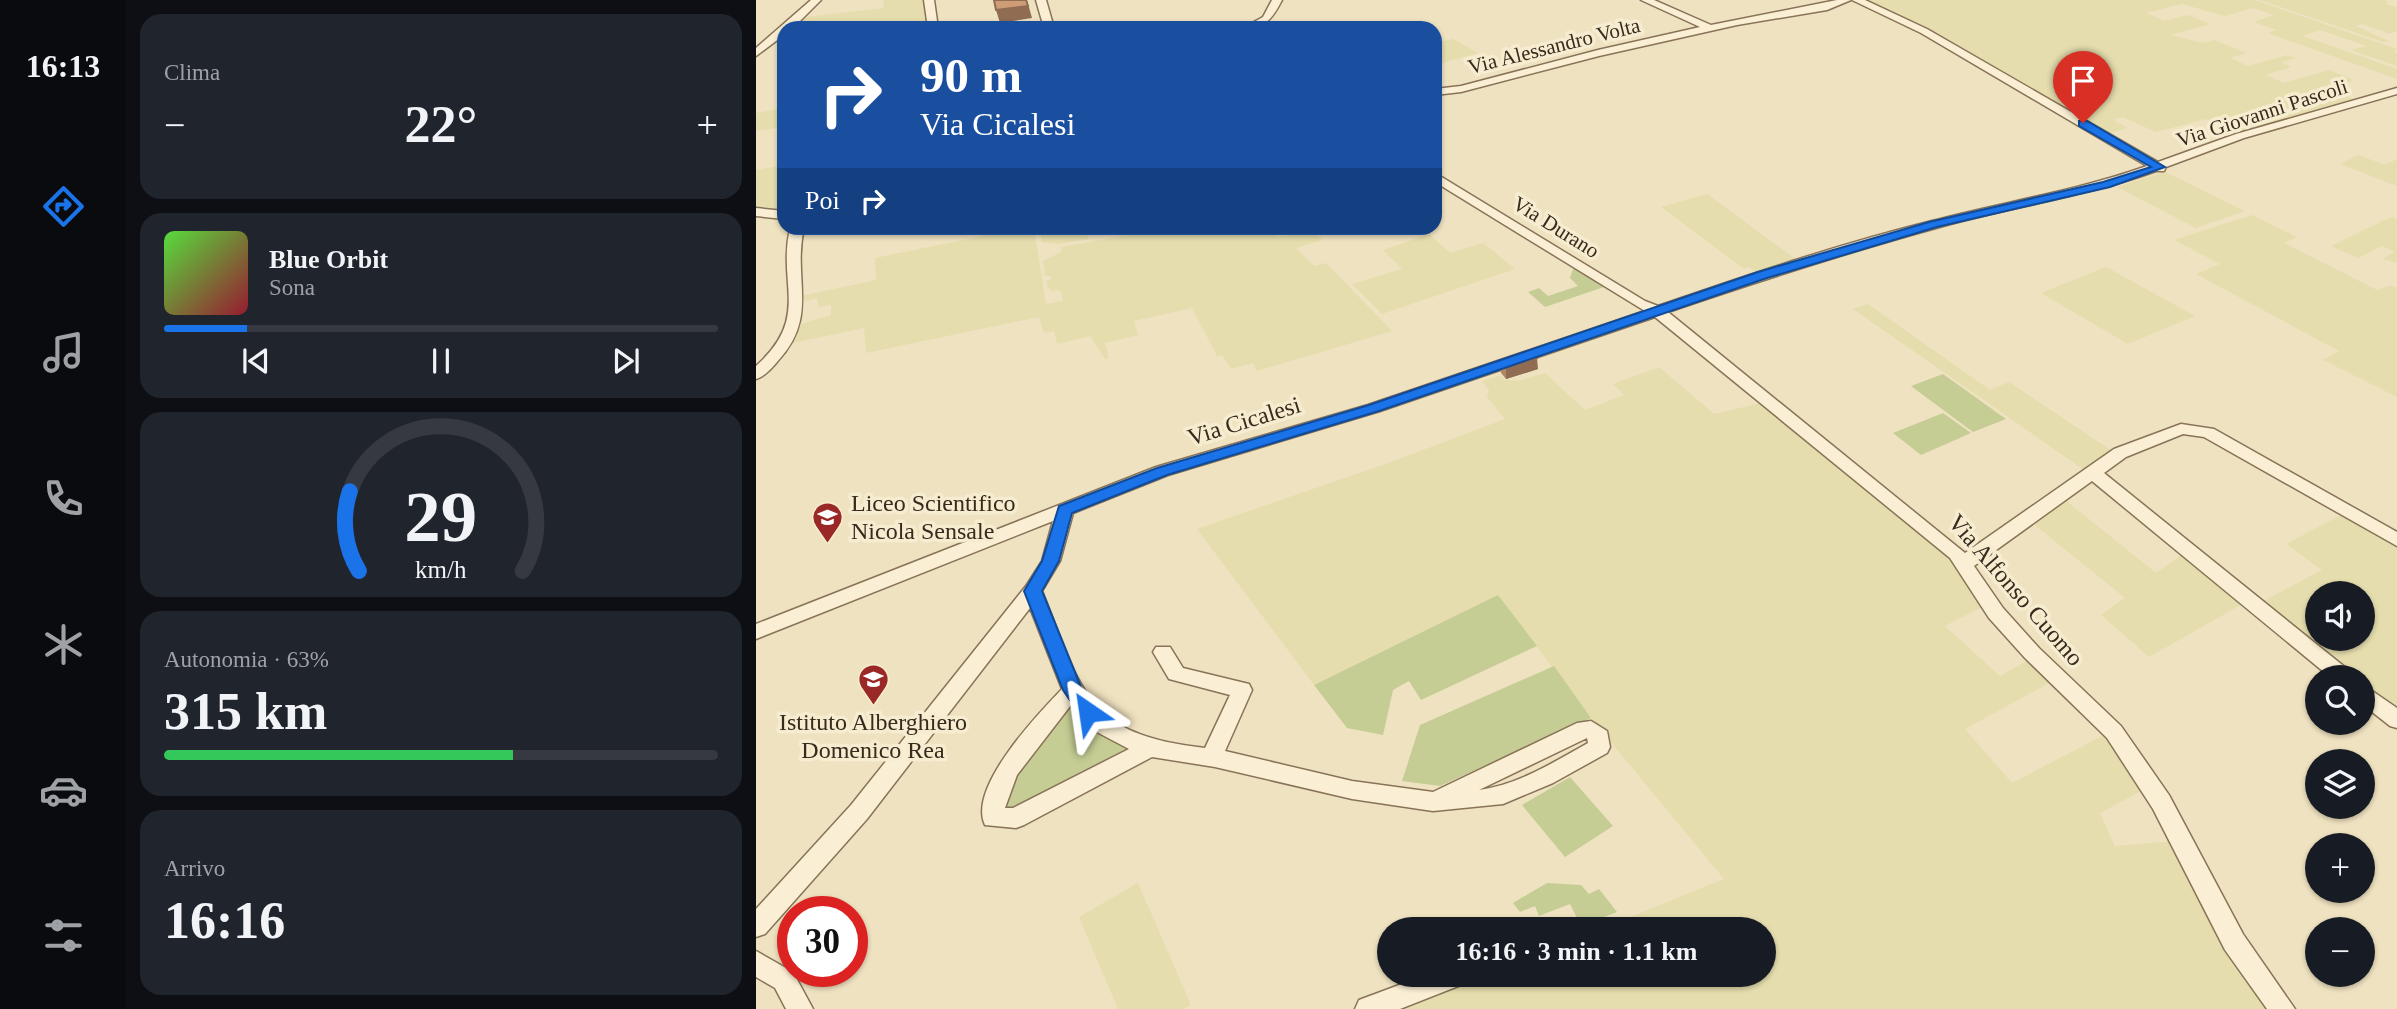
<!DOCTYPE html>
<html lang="it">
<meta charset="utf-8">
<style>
body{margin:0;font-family:Georgia,serif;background:#20242c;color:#f1f3f6;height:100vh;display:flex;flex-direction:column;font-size:26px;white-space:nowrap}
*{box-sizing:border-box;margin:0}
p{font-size:23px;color:#9ea1a6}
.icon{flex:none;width:38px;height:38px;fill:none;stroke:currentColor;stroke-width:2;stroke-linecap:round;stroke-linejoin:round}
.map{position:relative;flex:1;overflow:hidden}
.side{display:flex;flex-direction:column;gap:14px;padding:14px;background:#0d0f14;width:630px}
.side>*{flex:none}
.banner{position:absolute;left:21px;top:21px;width:665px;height:214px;border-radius:21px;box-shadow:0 2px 5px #0004;background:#1a4fa0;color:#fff;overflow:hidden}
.fabs{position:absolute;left:1549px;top:581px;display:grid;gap:14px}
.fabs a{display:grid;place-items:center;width:70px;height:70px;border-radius:50%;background:#171b24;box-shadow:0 2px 5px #0004;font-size:35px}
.speed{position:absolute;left:21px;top:896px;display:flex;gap:14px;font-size:35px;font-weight:700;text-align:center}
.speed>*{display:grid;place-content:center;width:91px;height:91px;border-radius:50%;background:#171b24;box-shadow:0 2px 5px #0004;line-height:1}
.speed .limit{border:10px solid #d22;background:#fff;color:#111}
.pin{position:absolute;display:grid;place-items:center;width:60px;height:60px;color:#fff;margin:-72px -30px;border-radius:50% 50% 50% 0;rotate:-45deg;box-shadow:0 0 7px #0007}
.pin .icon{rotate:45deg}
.me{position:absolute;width:77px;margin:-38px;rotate:328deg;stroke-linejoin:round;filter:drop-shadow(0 0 5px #0008)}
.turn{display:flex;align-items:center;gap:24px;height:147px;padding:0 28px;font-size:32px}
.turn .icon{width:91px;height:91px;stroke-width:2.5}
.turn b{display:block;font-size:49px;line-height:60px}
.then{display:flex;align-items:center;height:66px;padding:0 28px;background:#0003;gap:14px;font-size:26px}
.big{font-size:52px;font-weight:700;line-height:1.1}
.side .card{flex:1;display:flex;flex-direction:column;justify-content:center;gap:10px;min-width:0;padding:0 24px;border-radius:21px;background:#20242c}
.side .dial{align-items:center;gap:0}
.dial svg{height:182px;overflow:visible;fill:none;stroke:#363941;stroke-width:7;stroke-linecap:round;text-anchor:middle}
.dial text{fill:#f1f3f6;stroke:none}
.song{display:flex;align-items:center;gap:21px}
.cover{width:84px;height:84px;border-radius:10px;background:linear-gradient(135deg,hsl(110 70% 55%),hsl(350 70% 35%))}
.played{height:7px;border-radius:4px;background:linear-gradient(90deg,#1a73e8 15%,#363941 15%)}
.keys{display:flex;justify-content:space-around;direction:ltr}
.heat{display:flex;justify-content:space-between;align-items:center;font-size:38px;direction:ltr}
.charge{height:10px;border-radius:5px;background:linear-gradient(90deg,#34c759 63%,#363941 0)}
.trip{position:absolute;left:621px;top:917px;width:399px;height:70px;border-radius:35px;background:#171b24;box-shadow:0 2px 5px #0004;font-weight:700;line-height:70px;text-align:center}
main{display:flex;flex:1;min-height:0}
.menu{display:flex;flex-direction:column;width:126px;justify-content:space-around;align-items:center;background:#090b0e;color:#9ea1a6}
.menu .icon{width:49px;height:49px}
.menu .current{color:#1a73e8}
.menu b{font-size:32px;color:#f1f3f6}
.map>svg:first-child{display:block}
</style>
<main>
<nav class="menu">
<b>16:13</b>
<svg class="icon current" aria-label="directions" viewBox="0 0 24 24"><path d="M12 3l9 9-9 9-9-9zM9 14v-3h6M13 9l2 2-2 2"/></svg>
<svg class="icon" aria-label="music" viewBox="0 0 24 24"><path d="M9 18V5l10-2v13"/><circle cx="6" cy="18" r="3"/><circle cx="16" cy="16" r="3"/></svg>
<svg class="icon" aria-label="phone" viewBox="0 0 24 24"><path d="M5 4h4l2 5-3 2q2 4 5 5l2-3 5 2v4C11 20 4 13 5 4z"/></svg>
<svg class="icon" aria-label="climate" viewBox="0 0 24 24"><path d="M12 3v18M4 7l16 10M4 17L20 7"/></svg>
<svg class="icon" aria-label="car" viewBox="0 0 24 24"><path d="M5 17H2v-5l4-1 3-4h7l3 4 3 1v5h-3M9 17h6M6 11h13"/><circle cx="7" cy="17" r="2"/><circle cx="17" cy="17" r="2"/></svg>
<svg class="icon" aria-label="filters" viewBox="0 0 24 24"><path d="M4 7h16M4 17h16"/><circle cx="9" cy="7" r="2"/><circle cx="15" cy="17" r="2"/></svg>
</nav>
<section class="side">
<div class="card"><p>Clima</p>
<div class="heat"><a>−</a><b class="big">22°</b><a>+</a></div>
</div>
<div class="card">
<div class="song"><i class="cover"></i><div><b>Blue Orbit</b><p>Sona</p></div></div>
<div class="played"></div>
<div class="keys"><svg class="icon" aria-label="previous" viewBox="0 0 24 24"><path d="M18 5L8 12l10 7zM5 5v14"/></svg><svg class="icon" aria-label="pause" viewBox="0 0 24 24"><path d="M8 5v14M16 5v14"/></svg><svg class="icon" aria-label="next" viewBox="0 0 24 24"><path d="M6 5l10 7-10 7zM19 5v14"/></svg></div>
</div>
<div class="card dial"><svg viewBox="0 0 100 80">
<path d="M14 69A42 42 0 1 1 86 69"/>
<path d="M14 69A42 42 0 0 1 10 34" stroke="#1a73e8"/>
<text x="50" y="56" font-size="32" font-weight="700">29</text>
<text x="50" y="72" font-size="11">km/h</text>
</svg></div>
<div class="card"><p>Autonomia · 63%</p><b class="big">315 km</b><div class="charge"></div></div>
<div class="card"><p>Arrivo</p><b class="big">16:16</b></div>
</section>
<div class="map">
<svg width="1641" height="1009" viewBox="0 0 1641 1009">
<rect width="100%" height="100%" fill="#efe2c0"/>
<path fill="#e5ddad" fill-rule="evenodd" d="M128,0h40l3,21 -51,7h-80l10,-11 77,-9z
M1108,0h391l142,49 -3,3 3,1v13l-46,-16 16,-4 -47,-16 -17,6 94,33v10l-129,-46 8,-3 -22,-8 20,-7 -21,-7 -28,8 -43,-12 -36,9 18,8 24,-6 22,9 -39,11 32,8 11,-3 32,13 -16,5 18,8 40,-11 8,3 -15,4 10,5 -25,8 18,8 45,-13 25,10 -21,8 21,12 -118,33 -30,-14 -50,13 -33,-15 -10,3 15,8 -22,6 -188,-109z
M1504,0h124l4,2 -2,2 11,3v24l-7,3 -28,-10 -6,2 33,15 -6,1z
M697,39l25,14 -43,12v-9l9,-3 -9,-10z
M28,108v19l-28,4v-18z
M1602,155l27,10 12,-6v27l-57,-22z
M28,165v46l-28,-3v-38z
M1409,172l80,39 -49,17 -79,-41z
M951,194l90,66 -40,13 -8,-6 -6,1 -82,-61z
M1496,215l45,22 -13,6 93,47 14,-5 6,3v109l-74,-37 16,-9 -143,-77 24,-10 -46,-24z
M1635,217l6,2v44l-15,-4 13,-7 -13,-6 -24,12 -27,-12z
M266,228h12l12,76 17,-3 -3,-11 -9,1 -4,-5v-5l4,-2v-3h-6l-2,-15 18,-9v-5l107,-19h101l8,9 38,-5 7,8 -26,8 18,18 12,-3 66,68 -135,40 -4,-8 -22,6 -9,-14 -5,1 -25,-48 -58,13 4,14 -33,8 4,15 -4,1 -15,-23 -33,8 -3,-13 -10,2 -5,-16 -173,36 -2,-25 -76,16 10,-19 33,-10v-10l-12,2 -2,-9 -16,4v-6l75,-16 -1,-22z
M284,228h46l3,11 -31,5 -16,-2z
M673,234l21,19 33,-10 32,26 -133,45 -30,-30 50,-15 -19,-19z
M1350,267l89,49 -67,28 -87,-51z
M1112,304l122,86 19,-8 106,71 -28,19 -234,-163z
M903,367l55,47 47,-11 192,156 33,46 -41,21 55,50 31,-17 22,22 -88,48 47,54 96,-50 37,56 -45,24 15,33 59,-5 102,168h-889l95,-34h282v-46h-163l123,-50 -133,-161 -93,-122 -184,89 -117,-156 197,-68 111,-42 -18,-22 2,-7 -7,-9 18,-6 5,5 13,1 27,-8 40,37 39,-15 -11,-11z
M1308,499l92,74 30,-21 60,50 -97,55 -48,-42 24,-17 -94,-76z
M1587,514l54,32v170l-34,-27 -1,-12h-14l-92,-72 66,-35 -36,-26zM1561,593h45v46h-45z
M382,883l53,122 -8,4h-65l-39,-92z"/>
<path fill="#c5cd94" d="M818,266l30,21 -59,20 -17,-15 11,-4 9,8 30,-10 -8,-8z
M1187,374l63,45 -33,13 -62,-46z
M1187,413l28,20 -50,22 -28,-22z
M742,595l39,51 -116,54 -12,-19 -16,9 -10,45 -36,-7 -33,-43z
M798,666l37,52 -151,68 -38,-5 18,-56z
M313,701c17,24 40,35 65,50l-125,63 -6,-2 6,-28z
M814,777l43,49 -48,31 -43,-52z
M791,883l34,2 8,9 10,-5 18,23 -36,14 -11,-22 -31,12 -4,-10 -15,6 -7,-9z"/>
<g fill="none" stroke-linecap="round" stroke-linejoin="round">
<defs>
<path id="minor" d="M55,0h10l-28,28h-9v7l-28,21v-8z
M168,0h10l4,28h-10z
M280,0h10l8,28h-10z
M516,0h10c-10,19 -16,28 -39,28l20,-11z
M885,0h13l57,25 126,-25h14l-24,10 -90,15 -138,31 -138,36 -26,3v-6l26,-3 137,-36 102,-23z
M1096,0h13l62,29 231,133 78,-28 161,-46v6l-153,44 -78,29 -2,4h-8c-72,26 -147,36 -220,57 -91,25 -180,54 -268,84l297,241 149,-104 67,-25 33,5 183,103v14l-193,-109 -21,-3 -57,23 -22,16 247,199 3,5h-24l-238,-196 -118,85 29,42 36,40 82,78 48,69 74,139 52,75h-28l-42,-59 -72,-141 -46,-71 -82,-80 -36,-40 -39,-60 -295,-241 -275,94 -212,64 -95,38 -13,48 -18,30c41,102 42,143 163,157l25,-53 -61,-16 -16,-27 3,-5h14l13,21 66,16 3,6 -27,61 127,30 81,11 144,-69 14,-2 16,10 3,16 -3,6 -54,30 -50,21 -70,7 -81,-12 -137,-32 -63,-10 -128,68 -8,3 -31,-3c-18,-37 53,-111 77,-136l-32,-81 -163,211 -102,115 -9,3v-28l95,-104 175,-219 16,-25 11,-40 -297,118v-15l400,-157 212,-62 277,-94 -210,-129v-9l210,128 13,5c90,-31 182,-62 274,-85 72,-19 145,-30 215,-55l-226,-133zM315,705l22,25 36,19 -116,59h-8l12,-33zM831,738l1,5c-34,19 -70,42 -109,47z
M0,208l28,3v8l-28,-3z
M34,228h14c-12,52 16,88 -27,134 -6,7 -12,14 -21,17v-13c55,-49 21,-81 34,-138z
M1606,684l35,24v20l-7,-2 -28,-22z
M0,951l37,21 20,37h-27l-11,-21 -19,-11z
M670,975h44l-4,8 -66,26h-45l4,-9z"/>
</defs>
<use href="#minor" stroke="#897358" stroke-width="3"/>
<use href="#minor" fill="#faefd4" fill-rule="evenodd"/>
</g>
<path fill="#b18665" d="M744,362l38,7 -32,10 -5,-6z"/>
<path fill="#906d52" d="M271,0l5,18 -32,5 -4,-13z
M781,358l1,11 -32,10v-11z"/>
<path fill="#ce9c75" stroke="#906d52" stroke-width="2" d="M238,0h32l2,6 -32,4z
M779,350l2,8 -31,10 -6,-6z"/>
<path fill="#1a73e8" stroke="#114b97" stroke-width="2" d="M1323,121h8l78,46 -55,20 -173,40 -170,51 -388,133 -212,64 -95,38 -13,48 -17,30 39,96 17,25 -3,6h-13l-19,-28 -39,-99 18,-30 17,-55 98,-38 212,-63 389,-133 171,-50 174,-40 48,-15 -72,-41z"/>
<defs>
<symbol id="school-pin" viewBox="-11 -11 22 30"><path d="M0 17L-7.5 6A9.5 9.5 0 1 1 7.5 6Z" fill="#992826" stroke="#f6ecd0"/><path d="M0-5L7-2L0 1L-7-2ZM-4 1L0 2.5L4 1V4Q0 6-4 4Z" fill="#fff"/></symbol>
</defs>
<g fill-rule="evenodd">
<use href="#school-pin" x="54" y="500" width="35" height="47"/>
<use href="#school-pin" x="100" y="662" width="35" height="47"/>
</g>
<g text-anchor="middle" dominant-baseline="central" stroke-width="7" stroke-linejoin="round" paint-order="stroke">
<g font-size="21" fill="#382a1d" stroke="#f6ecd0">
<text transform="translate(798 46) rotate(-14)">Via Alessandro Volta</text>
<text transform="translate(1506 113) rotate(-18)">Via Giovanni Pascoli</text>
<text transform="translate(800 227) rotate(32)">Via Durano</text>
</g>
<g font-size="24" fill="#382a1d" stroke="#f6ecd0">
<text transform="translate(488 421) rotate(-17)">Via Cicalesi</text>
<text transform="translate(1260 590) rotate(49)">Via Alfonso Cuomo</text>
</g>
<g font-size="24" fill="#382a1d" stroke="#f6ecd0" text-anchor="start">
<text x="95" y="503">Liceo Scientifico<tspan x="95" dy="28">Nicola Sensale</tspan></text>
<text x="117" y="722" text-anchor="middle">Istituto Alberghiero<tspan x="117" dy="28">Domenico Rea</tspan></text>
</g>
</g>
</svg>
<div class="fabs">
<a><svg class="icon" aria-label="sound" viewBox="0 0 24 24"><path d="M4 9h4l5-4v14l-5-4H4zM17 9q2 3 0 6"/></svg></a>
<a><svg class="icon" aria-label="search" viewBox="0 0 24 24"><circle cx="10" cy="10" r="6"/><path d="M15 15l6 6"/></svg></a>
<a><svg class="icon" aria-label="layers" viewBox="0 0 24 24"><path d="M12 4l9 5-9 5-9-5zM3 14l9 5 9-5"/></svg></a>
<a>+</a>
<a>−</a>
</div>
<div class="speed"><div class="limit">30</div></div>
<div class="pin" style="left:1327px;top:123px;background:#d93025"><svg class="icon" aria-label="arrive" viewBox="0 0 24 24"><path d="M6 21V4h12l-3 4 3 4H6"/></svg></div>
<svg class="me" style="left:332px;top:712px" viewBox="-20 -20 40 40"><path d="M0-17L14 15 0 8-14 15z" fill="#1a73e8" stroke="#fff" stroke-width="4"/></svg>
<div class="trip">16:16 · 3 min · 1.1 km</div>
<div class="banner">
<div class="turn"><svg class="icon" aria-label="right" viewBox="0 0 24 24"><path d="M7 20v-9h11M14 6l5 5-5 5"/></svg><div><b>90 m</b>Via Cicalesi</div></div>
<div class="then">Poi<svg class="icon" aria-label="right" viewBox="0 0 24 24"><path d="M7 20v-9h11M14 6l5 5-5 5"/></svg></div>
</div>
</div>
</main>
